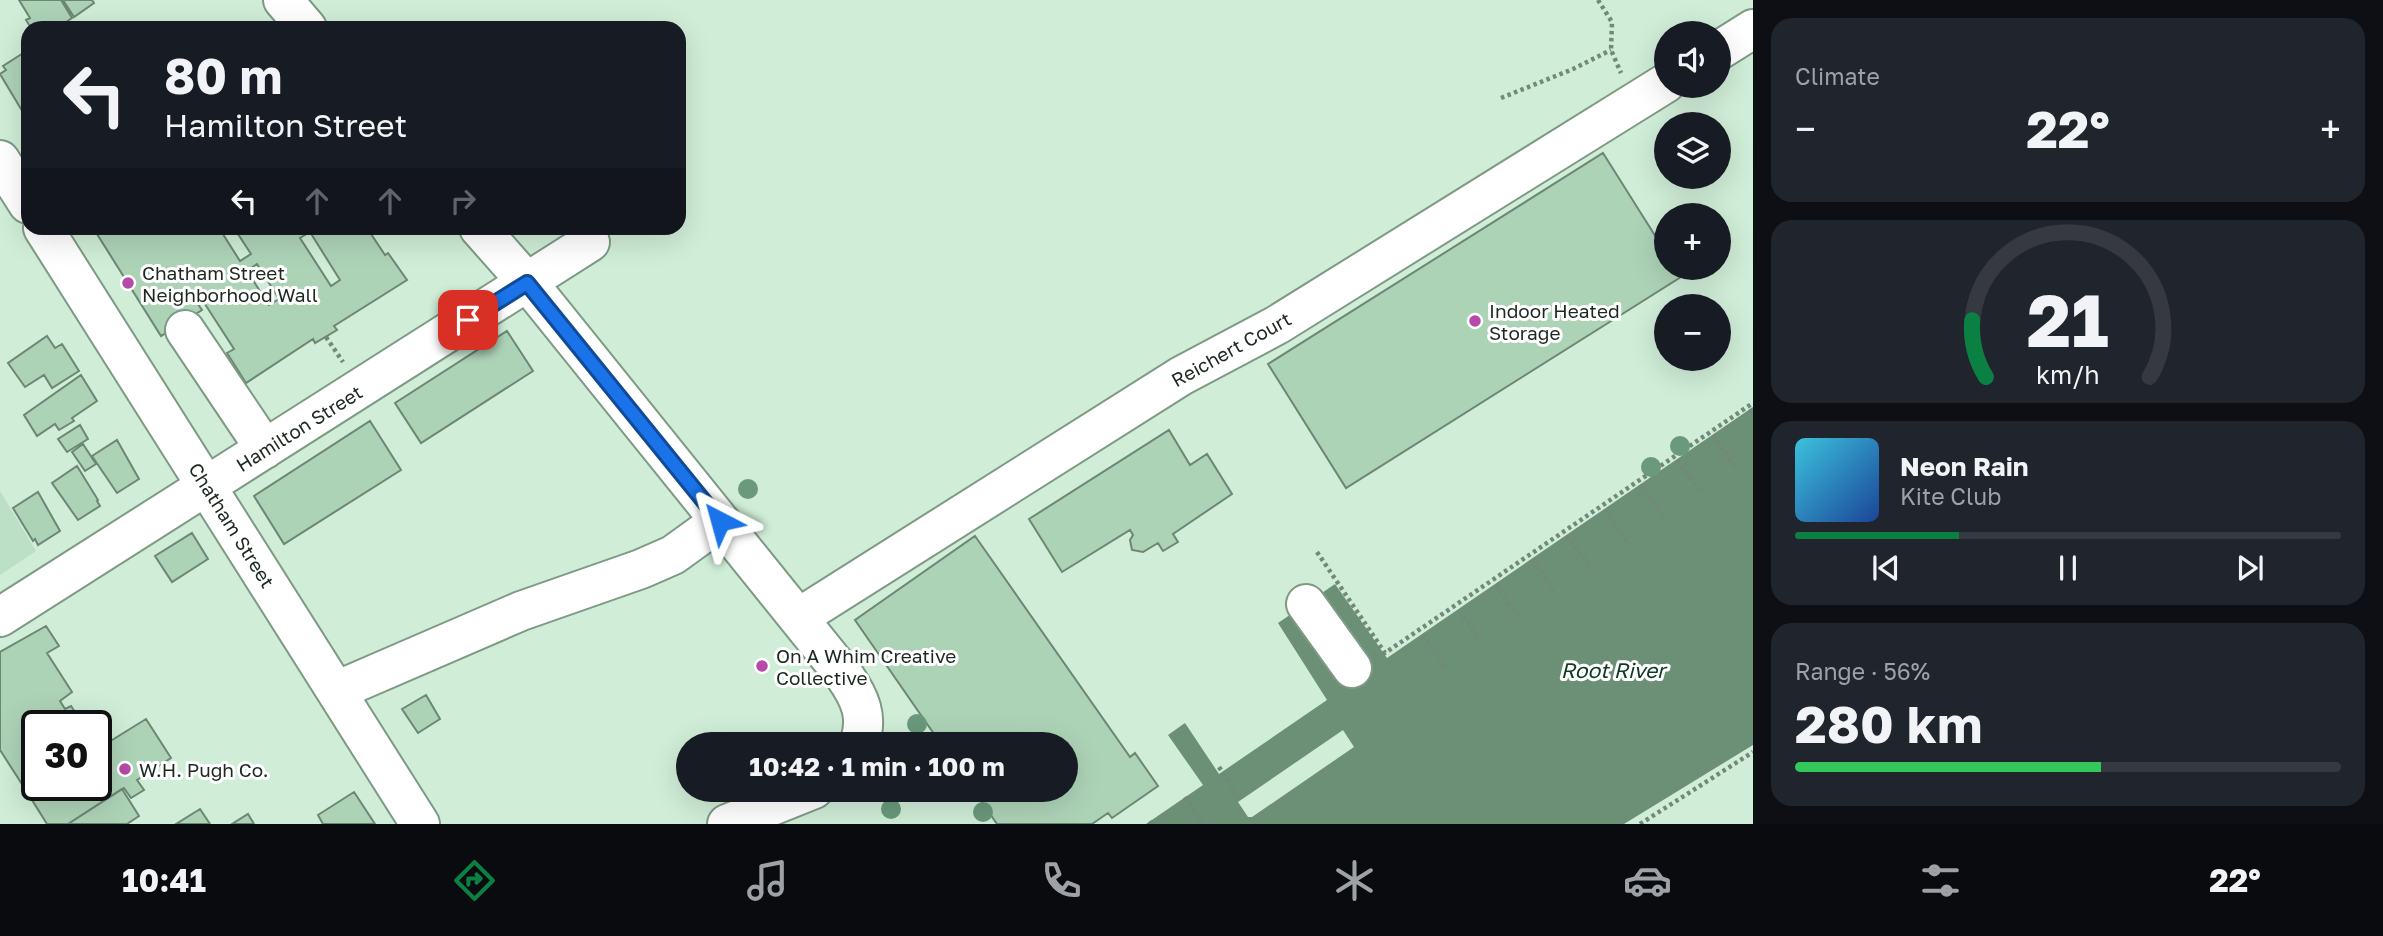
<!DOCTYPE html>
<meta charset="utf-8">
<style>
body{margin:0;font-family:"Golos Text",sans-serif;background:#20242c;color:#f1f3f6;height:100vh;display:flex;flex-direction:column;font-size:26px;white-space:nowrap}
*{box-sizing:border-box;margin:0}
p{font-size:23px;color:#9ea1a6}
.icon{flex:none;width:38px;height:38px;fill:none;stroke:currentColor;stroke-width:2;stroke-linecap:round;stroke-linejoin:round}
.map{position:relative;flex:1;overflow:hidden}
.sheet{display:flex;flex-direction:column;gap:18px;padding:18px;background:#0d0f14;width:630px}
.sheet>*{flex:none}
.top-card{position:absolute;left:21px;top:21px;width:665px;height:214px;border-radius:21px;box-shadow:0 7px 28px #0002;background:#171b24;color:#f1f3f6;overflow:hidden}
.buttons{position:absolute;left:1654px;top:21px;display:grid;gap:14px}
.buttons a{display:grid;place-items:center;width:77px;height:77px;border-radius:50%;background:#171b24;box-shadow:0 7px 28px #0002;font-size:35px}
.speed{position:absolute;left:21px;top:710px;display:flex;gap:14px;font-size:35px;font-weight:700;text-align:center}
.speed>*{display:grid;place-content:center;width:91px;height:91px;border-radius:50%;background:#171b24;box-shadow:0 7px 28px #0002;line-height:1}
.speed .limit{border:4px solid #111;border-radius:10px;background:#fff;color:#111}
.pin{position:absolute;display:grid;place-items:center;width:60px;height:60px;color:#fff;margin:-30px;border-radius:14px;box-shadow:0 4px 10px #0006}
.me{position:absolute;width:77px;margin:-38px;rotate:321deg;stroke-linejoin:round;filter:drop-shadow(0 0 5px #0008)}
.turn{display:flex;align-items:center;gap:24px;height:147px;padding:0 28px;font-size:32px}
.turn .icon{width:91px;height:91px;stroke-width:2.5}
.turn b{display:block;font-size:49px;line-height:60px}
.lanes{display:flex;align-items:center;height:66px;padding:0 28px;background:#0003;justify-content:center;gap:35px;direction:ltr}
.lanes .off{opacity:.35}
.big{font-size:52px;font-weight:700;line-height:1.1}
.sheet .widget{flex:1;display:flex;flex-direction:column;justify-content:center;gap:10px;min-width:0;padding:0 24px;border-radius:21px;background:#20242c}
.sheet .dial{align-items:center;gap:0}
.dial svg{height:182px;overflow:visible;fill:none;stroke:#363941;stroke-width:7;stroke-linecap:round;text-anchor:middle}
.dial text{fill:#f1f3f6;stroke:none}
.song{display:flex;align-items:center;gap:21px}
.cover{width:84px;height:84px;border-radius:10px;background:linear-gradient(135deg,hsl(190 70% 55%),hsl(220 70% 35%))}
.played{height:7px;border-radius:4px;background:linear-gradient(90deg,#0b8043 30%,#363941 30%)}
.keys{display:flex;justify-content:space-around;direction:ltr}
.heat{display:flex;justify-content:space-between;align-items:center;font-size:38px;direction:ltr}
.charge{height:10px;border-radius:5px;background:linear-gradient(90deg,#34c759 56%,#363941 0)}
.trip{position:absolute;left:676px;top:732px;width:402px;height:70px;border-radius:35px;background:#171b24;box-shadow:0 7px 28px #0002;font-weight:700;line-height:70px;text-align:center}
.dock{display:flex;height:112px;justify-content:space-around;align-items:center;background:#090b0e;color:#9ea1a6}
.dock .icon{width:49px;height:49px}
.dock .on{color:#0b8043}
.dock b{font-size:32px;color:#f1f3f6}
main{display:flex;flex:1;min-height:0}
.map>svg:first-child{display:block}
</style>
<main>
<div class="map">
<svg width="1753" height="824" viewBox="0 0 1753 824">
<rect width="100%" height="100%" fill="#cfedd7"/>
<path fill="#bce0c6" d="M0,491l36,60 -36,24z"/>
<path fill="#6c9076" d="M1753,407v338l-129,79h-478l57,-39 -35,-50 17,-12 34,51 108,-74 -49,-77 57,-39 52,74z"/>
<path fill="#cfedd7" d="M1343,730l11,17 -102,70h-4l-10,-15z"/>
<path fill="#add3b7" stroke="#6c8773" stroke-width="2" fill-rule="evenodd" d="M19,0h42l11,18 -15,10h-26l-5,-8 4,-2z
M63,0h29l2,3 -20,14z
M28,50v61l-4,3 -24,-40 6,-4 -3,-4z
M1603,153l63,100v15h9l6,9 -335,211 -78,-124z
M107,228h47l1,2 5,-2h59l21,33 11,-7 -17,-26h133l18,27 3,-2 19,27 -73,46 3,4 -22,13 -2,-4 -67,44 -19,-30 7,-4 -31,-48 -5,3 4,6 -41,26 -64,-102zM310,232l30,48 -9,6 -31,-48zM257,264l22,35 -10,6 -22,-34z
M507,331l26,40 -112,72 -26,-40z
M47,336l8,12 7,-4 17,27 -27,17 -8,-13 -19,12 -17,-24z
M81,375l16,26 -25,17 2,3 -15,9 -4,-6 -18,12 -13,-21z
M370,421l31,49 -117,74 -30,-48z
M80,425l8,14 -21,13 -9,-13z
M1169,430l21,35 17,-11 25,40 -59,40 5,8 -15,9 -5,-8 -15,9 -11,-2 -2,-10 3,-5 -3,-5 -68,42 -33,-53z
M117,440l22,39 -22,14 -25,-37z
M83,444l13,20 -11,7 -13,-19z
M77,466l21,34 -1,1 3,5 -22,14 -26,-37z
M38,492l22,39 -22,14 -3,-6 -2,2 -20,-33z
M192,533l16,26 -36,23 -17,-26z
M975,536l155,221 5,-4 23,33 -46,32 -4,-5 -16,11h-95l-24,-35h93v-45h-125l-86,-124z
M46,626l13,20 -12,7 25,39 -12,9 5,8 6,-3 12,18 -3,2h-43l1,60 -11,6 -27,-42v-98z
M426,695l14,24 -22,14 -16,-24z
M146,719l25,39 -34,22 7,10 -13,8 -7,-10 -56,36h-21l-20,-32 11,-6h58v-36z
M122,789l17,27 -12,8h-59z
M354,792l21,32h-52l-5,-9z
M200,809l10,15h-34z
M248,814l6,10h-22z"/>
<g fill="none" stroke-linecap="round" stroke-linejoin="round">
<defs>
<path id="minor" d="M283,0l24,28
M1718,51l35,-22
M0,160l28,44
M43,228l377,596
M479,228l54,61 311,386c16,23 25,42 15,69
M185,330l80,119
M1306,604l46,64
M0,617l590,-375
M798,618l383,-242 96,-51 389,-242
M336,691l185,-80 120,-42 32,-14 47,-34
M727,824l87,-35"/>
</defs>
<use href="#minor" stroke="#7e9a85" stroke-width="42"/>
<path stroke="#738879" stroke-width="4.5" stroke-dasharray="3.5 3.5" stroke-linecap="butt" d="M1598,0l14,22 -1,28 10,23
M1501,98l72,-29 38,-19
M326,337l17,25
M1750,409l3,4
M1713,435l24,34
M1677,460l25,34
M1640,485l24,33
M1605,510l24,35
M1566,536l26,33
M1317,552l68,101 368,-250
M1532,560l24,34
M1496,585l23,34
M1459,611l24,33
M1423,635l22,34
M1219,767l22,34
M1185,797l17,27
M1150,821l2,3
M1640,824l113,-72"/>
<use href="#minor" stroke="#fff" stroke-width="38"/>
</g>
<g fill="#6a997b">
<circle cx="1680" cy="446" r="10"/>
<circle cx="1651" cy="467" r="10"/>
<circle cx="748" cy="489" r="10"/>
<circle cx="917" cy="724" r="10"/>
<circle cx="891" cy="809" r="10"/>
<circle cx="983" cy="812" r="10"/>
</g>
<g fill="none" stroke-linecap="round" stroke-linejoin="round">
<defs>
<path id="route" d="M468,320l59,-37 193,238"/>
</defs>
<use href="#route" stroke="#114b97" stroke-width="18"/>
<use href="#route" stroke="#1a73e8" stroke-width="12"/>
</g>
<g fill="#b74aa8" stroke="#fff" stroke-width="2.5">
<circle cx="128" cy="283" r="7"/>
<circle cx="1475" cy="321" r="7"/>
<circle cx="762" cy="666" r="7"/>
<circle cx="125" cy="769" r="7"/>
</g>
<g text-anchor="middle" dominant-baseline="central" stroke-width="6" stroke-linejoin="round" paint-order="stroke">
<g font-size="19" fill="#1d2920" stroke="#fff" text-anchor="start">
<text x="142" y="272">Chatham Street<tspan x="142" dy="22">Neighborhood Wall</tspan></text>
<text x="1489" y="310">Indoor Heated<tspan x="1489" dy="22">Storage</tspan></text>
<text x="776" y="655">On A Whim Creative<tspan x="776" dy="22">Collective</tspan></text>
<text x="139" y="769">W.H. Pugh Co.</text>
</g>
<g font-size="19" fill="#1d2920" stroke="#fff">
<text transform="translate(1231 349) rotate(-29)">Reichert Court</text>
<text transform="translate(299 428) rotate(-32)">Hamilton Street</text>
<text transform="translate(232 525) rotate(58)">Chatham Street</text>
</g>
<g font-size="21" font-style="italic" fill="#0e3b20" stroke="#fff">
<text x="1613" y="670">Root River</text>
</g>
</g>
</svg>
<div class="buttons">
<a><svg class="icon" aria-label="sound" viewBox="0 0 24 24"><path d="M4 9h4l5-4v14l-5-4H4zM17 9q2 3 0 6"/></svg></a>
<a><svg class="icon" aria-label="layers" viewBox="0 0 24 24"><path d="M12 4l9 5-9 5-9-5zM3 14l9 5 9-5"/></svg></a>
<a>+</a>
<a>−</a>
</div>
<div class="speed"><div class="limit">30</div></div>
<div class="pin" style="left:468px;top:320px;background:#d93025"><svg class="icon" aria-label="arrive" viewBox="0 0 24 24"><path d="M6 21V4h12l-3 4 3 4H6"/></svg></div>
<svg class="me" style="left:720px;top:521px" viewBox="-20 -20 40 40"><path d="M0-17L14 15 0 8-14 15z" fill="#1a73e8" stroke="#fff" stroke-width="4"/></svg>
<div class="trip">10:42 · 1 min · 100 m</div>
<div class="top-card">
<div class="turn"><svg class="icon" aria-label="left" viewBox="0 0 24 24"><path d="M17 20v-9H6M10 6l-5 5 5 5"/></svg><div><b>80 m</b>Hamilton Street</div></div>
<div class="lanes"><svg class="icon" aria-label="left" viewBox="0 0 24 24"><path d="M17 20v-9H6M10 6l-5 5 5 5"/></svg><svg class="icon off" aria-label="ahead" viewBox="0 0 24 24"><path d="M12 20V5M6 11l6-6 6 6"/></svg><svg class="icon off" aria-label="ahead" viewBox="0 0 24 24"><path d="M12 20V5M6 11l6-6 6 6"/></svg><svg class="icon off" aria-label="right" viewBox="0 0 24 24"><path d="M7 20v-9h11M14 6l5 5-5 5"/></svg></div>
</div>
</div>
<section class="sheet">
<div class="widget"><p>Climate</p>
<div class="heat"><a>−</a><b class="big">22°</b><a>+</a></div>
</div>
<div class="widget dial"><svg viewBox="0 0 100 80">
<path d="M14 69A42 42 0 1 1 86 69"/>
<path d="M14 69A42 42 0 0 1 8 44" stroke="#0b8043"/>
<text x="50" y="56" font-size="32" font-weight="700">21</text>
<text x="50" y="72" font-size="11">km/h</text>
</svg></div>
<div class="widget">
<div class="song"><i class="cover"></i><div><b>Neon Rain</b><p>Kite Club</p></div></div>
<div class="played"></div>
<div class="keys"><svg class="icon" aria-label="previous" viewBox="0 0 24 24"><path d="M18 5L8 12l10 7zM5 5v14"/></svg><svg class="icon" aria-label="pause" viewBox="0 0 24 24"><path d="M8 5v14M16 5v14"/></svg><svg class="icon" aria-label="next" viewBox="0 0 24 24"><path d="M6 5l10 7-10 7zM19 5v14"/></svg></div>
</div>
<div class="widget"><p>Range · 56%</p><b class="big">280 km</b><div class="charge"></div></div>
</section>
</main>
<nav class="dock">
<b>10:41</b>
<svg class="icon on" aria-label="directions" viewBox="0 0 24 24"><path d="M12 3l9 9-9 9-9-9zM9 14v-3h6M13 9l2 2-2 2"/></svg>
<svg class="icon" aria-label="music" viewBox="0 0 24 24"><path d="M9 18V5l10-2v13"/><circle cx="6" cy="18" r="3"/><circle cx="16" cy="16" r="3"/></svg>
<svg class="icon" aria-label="phone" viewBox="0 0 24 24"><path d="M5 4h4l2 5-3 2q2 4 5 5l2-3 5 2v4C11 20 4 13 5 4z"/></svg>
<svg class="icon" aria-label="climate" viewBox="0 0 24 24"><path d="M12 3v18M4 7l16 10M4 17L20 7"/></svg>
<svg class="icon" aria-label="car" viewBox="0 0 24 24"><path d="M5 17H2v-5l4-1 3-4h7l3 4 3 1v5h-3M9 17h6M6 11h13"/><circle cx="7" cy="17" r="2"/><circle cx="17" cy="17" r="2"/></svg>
<svg class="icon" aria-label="filters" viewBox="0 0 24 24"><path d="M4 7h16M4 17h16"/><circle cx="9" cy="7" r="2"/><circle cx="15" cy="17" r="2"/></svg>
<b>22°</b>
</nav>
